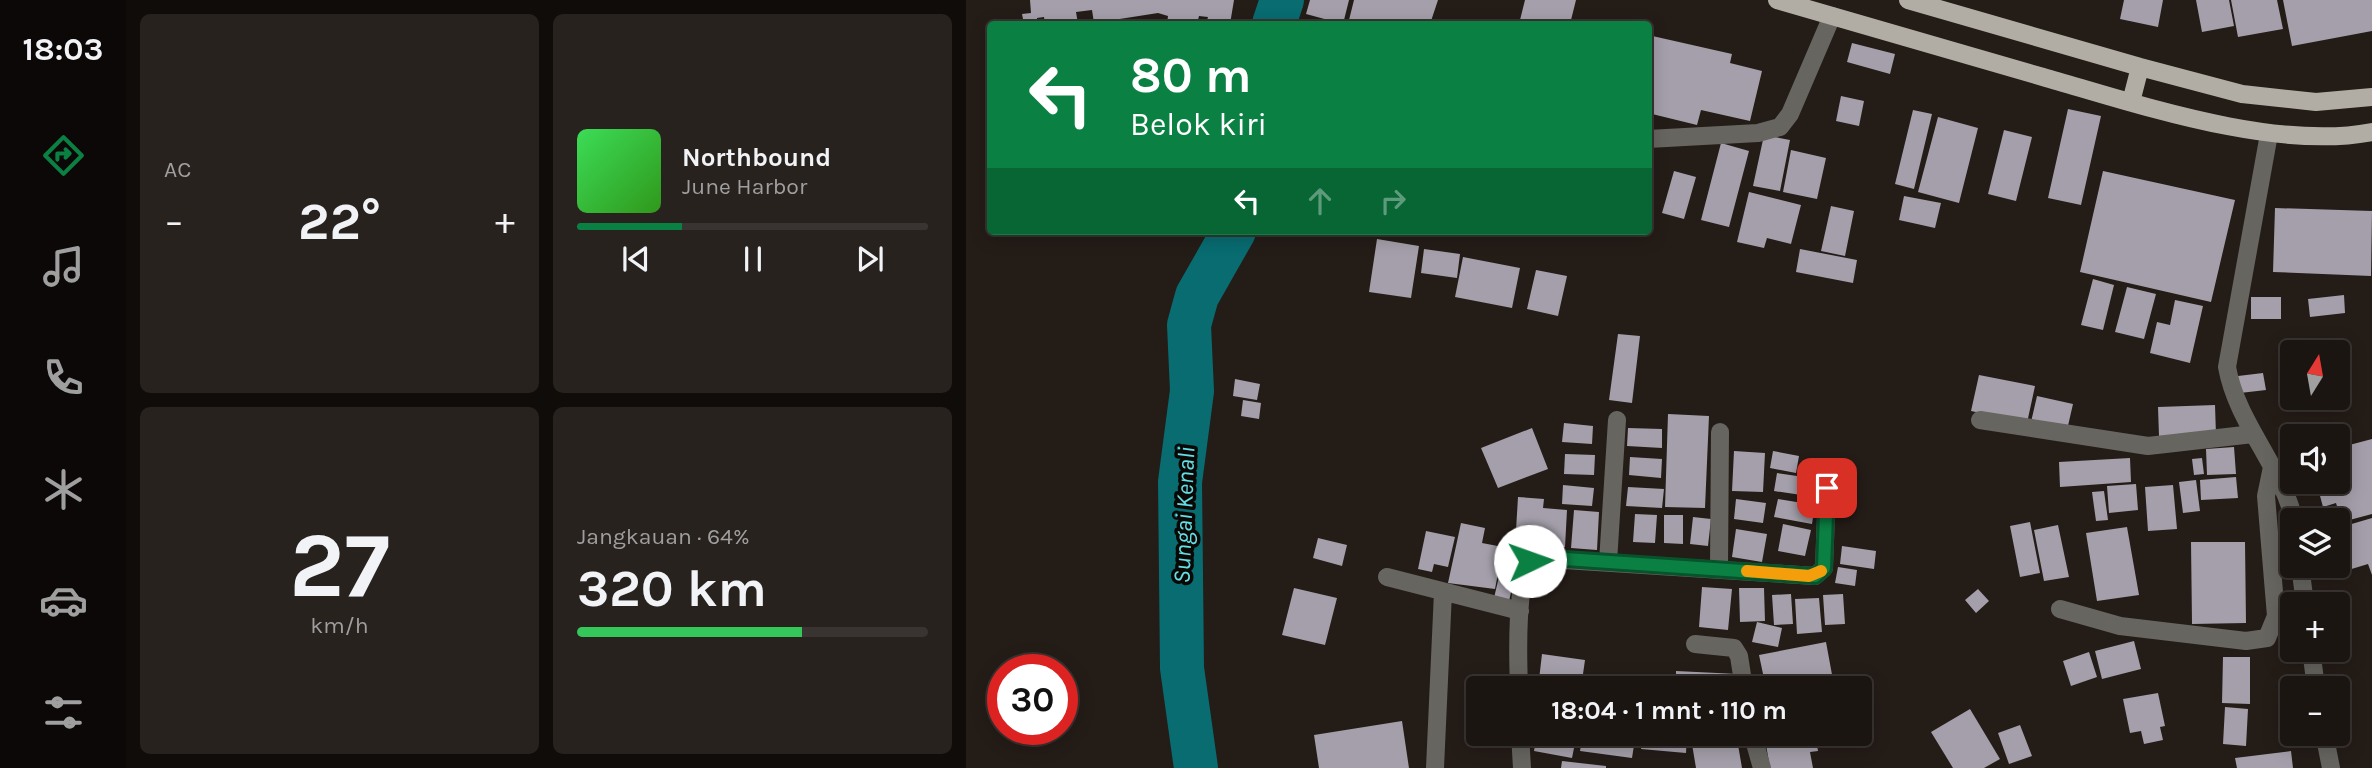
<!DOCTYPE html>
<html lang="id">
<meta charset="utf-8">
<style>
body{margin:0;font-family:Karla,sans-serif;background:#28221f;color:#f1f3f6;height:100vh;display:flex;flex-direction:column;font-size:26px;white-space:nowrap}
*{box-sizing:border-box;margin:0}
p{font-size:23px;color:#a09f9f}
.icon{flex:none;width:38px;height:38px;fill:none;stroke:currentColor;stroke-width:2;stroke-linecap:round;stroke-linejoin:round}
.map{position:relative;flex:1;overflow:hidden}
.panel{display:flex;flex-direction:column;gap:14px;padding:14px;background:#0f0c09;width:840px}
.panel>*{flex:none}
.banner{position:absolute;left:21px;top:21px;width:665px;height:214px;border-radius:7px;box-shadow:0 4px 18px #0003,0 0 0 2px #393431;background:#0b8043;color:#fff;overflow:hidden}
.needle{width:46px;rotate:11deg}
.fabs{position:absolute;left:1314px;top:340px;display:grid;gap:14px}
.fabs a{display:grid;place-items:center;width:70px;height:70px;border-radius:7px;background:#1b1511;box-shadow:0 4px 18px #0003,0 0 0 2px #393431;font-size:35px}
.speed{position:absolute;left:21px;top:654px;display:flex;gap:14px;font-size:35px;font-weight:700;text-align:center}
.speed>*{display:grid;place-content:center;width:91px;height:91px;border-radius:50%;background:#1b1511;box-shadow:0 4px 18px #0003,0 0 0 2px #393431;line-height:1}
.speed .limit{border:10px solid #d22;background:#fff;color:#111}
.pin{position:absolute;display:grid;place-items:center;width:60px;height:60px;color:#fff;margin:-30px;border-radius:14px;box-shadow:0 4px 10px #0006}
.me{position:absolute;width:77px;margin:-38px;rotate:87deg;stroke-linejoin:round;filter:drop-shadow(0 0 5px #0008)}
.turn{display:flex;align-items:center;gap:24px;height:147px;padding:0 28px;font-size:32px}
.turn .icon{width:91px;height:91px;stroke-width:2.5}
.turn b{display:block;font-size:49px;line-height:60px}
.lanes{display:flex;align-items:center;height:66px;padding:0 28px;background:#0003;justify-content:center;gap:35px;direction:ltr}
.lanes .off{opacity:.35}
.big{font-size:52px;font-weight:700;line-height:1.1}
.panel .widget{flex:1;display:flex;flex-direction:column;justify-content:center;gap:10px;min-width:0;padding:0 24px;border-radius:10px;background:#28221f}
.panel .dial{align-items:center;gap:0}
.dial b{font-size:91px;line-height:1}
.song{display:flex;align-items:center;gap:21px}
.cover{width:84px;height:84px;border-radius:10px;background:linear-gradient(135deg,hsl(130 70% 55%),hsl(110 70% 35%))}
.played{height:7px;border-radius:4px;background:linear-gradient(90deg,#0b8043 30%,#393431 30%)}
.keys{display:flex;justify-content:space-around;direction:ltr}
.heat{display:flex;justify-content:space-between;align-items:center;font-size:38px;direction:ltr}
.charge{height:10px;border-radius:5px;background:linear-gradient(90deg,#34c759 64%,#393431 0)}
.panel .tiles{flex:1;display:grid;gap:14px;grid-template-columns:repeat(2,1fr)}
.trip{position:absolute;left:500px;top:676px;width:406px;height:70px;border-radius:7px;background:#1b1511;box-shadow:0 4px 18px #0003,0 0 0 2px #393431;font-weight:700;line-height:70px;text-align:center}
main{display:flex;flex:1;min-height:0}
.menu{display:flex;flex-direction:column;width:126px;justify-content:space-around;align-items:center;background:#0b0807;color:#a09f9f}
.menu .icon{width:49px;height:49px}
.menu .on{color:#0b8043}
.menu b{font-size:32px;color:#f1f3f6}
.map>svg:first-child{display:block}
</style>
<main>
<nav class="menu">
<b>18:03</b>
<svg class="icon on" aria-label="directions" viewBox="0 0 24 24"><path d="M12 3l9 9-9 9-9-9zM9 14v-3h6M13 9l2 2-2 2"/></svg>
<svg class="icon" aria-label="music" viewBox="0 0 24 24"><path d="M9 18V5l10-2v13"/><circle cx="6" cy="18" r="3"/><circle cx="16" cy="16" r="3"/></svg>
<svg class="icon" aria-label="phone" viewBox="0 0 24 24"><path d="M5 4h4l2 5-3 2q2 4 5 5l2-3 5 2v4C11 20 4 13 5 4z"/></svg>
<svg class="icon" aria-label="climate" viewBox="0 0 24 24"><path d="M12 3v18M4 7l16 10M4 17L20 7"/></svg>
<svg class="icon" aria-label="car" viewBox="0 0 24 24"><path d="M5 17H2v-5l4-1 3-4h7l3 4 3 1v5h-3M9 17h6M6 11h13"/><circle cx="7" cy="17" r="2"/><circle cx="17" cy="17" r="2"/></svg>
<svg class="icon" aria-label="filters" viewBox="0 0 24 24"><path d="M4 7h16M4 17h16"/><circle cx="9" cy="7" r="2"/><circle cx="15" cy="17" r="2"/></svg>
</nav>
<section class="panel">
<div class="tiles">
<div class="widget"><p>AC</p>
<div class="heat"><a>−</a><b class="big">22°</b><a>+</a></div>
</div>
<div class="widget">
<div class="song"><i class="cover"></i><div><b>Northbound</b><p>June Harbor</p></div></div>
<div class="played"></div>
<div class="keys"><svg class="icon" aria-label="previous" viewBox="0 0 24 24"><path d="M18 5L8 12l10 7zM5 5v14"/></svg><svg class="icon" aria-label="pause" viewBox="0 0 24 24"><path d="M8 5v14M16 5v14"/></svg><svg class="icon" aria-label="next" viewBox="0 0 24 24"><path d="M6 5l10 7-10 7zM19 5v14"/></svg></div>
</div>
<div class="widget dial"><b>27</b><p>km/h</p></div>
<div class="widget"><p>Jangkauan · 64%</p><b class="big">320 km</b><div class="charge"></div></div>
</div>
</section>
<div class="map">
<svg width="1406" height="768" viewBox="0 0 1406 768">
<rect width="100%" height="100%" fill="#241c17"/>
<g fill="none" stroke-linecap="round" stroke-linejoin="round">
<path stroke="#086c71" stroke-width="44" d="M308,24l8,-24
M230,768l-14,-100 -2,-186 12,-91 -3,-66 8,-29 37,-65"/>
</g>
<path fill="#a49faa" d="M64,0h204l-4,24h-24l2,-7 -9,-1 -2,8h-30l1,-8 -10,-3 -64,10 -2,-13 -16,2 2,12h-33l-1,-7 -7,1v6h-13l-2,-10 9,-1z
M344,0h39l-6,24 -37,-10z
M388,0h84l-8,24h-82z
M559,0h51l-6,24h-51z
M1158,0h39l-5,27 -38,-8z
M1230,0h33l5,26 -32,6z
M1265,0h46l6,29 -45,8z
M1317,0h89v31l-80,15z
M682,35l84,19 -2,9 32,8 -12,50 -49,-11 -4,15 -49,-12 3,-15h-3z
M886,43l43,11 -5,20 -43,-12z
M875,96l23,5 -5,25 -23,-5z
M1102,109l33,7 -20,89 -33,-7z
M947,110l19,4 -18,75 -19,-5z
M972,117l40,11 -19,75 -41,-11z
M1038,130l28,7 -16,64 -28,-7z
M798,135l26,5 -10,51 -27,-5z
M755,143l28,8 -20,76 -28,-7z
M825,150l35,8 -9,41 -34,-7z
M708,171l22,6 -12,42 -22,-6z
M1137,171l132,29 -24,102 -131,-30z
M783,192l52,13 -10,39 -24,-6 -3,10 -27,-6z
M938,196l37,7 -6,25 -36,-8z
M865,206l23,5 -9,45 -24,-5z
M1309,208l97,3 -1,65 -98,-4z
M411,239l42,7 -8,52 -42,-6z
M458,249l36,5 -3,24 -36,-5z
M834,249l57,11 -4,23 -57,-11z
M497,257l57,11 -8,40 -57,-11z
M570,270l31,6 -9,40 -31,-7z
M1127,279l21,6 -11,45 -22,-5z
M1161,287l29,7 -12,45 -29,-7z
M1378,295l1,18 -35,4 -2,-18z
M1285,297h30v22h-30z
M1209,300l28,6 -13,57 -40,-10 7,-31 13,3z
M652,334l22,2 -8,67 -23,-3z
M1297,373l3,17 -26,3 -2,-17z
M1013,375l56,11 -8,37 -56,-12z
M269,379l25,5 -3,16 -24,-4z
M1071,396l36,8 -6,26 -36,-8z
M277,400l18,3 -2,16 -18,-3z
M1249,405l1,30 -57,1 -1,-29z
M702,414l41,2 -4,92 -40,-1z
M598,423l29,3 -1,18 -30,-2z
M566,428l16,41 -50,19 -17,-40z
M662,428l34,1v19l-35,-2z
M1406,439v75l-30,8 -6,-19 -13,4 -7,-26h22v-33z
M1268,447l2,27 -29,1 -1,-26z
M768,451l31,2 -2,39 -31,-1z
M807,451l26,5 -3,17 -26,-5z
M599,454l30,1 -1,20 -30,-1z
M664,457l32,2 -1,19 -32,-3z
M1164,458l1,24 -71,5 -1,-25z
M1236,458l2,16 -10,1 -2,-16z
M811,473l34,5 -3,18 -34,-5z
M1270,477l2,21 -37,2 -1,-20z
M1230,480l4,31 -17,2 -4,-31z
M1170,484l2,26 -29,3 -2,-27z
M597,485l31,3 -2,18 -30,-2z
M1207,485l4,44 -29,2 -3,-44z
M662,487l36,2 -2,19 -36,-2z
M1138,491l4,29 -12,1 -4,-29z
M552,497l26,2 -1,9 24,2 -2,37h-50z
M770,499l30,4 -3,20 -29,-4z
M812,499l37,6 -3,19 -38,-7z
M608,510l25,2 -2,38 -26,-2z
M669,514l22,1 -2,28 -22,-1z
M698,515h19v29l-19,-1z
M727,517l18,2 -3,27 -18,-2z
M1406,518v57l-4,-11 -33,10 -2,-9h5v-37z
M1064,522l10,51 -20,4 -10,-51z
M495,523l24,5 -3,15 21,4 -8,42 -47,-6z
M817,524l28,6 -6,26 -27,-5z
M1092,525l11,52 -25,4 -10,-51z
M1161,527l12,68 -42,6 -11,-68z
M770,529l31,5 -5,28 -30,-5z
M460,531l29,6 -7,30 -14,-3 -2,8 -14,-3z
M352,538l29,7 -5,21 -29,-8z
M1225,542h54l1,81 -54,1z
M876,546l34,5 -2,18 -34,-5z
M872,567l19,3 -2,16 -20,-3z
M535,568l15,3 -7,30 -15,-3z
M736,587l30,2 -4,41 -29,-3z
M328,588l43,10 -12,47 -43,-10z
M773,588h25l1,33 -25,1z
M1012,589l11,12 -13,12 -11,-13z
M825,594l2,30 -19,1 -2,-30z
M877,594l2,30 -20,1 -2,-30z
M853,598l3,34 -25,2 -2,-35z
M791,622l25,6 -4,19 -26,-5z
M1168,641l7,28 -39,10 -7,-28z
M860,642l7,38 -43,8h-24l-7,-33z
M1123,652l8,25 -26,9 -8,-25z
M576,654l43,6 -4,28h-43z
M1257,657h27v47l-28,-1z
M710,671l62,3 -1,14h-61z
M1192,693l7,33 -5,1 3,13 -19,4 -3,-13 -11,2 -7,-34z
M1259,707l23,2 -2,37 -23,-2z
M1004,709l30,50 -16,9h-31l-22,-36z
M436,721l7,47h-90l-5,-33z
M1054,725l12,31 -23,8 -11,-31z
M571,733h40l-5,25 -38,-7z
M617,733h53l-4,25 -52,-7z
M677,733h44l-1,20 -45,-4z
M752,733h18l6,35h-46l-5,-30z
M798,733h51l3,18 -8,1 3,16h-43z
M1325,751l2,17h-56l-2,-10z
M596,761l44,5v2h-45z"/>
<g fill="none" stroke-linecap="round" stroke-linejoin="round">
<path stroke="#676560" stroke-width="18" d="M1303,134l-42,233c10,56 54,98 67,153
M682,139l110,-6 22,-6 10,-13 42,-98
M1014,420l168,26 105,-12
M642,562l9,-142
M1334,565l5,39
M753,569l1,-137
M421,577l133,34
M1094,609l60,17 126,15 21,-3 9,-22 -10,-120 6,-29
M729,644l39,4 5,8 5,32
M1345,649l5,39
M553,688c-1,-27 -4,-113 14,-130l282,18 9,-8 3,-80
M554,733l2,35
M786,733l10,35
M1358,733l7,35
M469,768l8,-176"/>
<path stroke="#b2ada4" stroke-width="18" d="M811,0c88,25 177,51 266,77 95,27 231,74 329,55
M942,0l232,67 102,27 74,8 56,-5
M1165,102l9,-35"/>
</g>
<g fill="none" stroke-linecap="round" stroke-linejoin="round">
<defs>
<path id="route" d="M564,561l6,-4 279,19 9,-8 3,-80"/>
</defs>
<use href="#route" stroke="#07532c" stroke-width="18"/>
<use href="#route" stroke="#0b8043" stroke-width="12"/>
<path stroke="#f59e0b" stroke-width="12" d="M781,571l62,5 12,-5"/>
</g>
<g text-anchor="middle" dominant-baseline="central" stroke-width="7" stroke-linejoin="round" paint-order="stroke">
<g font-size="24" font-style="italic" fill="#63e0e6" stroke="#0a0705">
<text transform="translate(218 515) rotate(-88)">Sungai Kenali</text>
</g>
</g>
</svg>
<div class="fabs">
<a><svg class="needle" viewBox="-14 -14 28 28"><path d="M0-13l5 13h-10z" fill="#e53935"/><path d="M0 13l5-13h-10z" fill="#a09f9f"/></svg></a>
<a><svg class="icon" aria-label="sound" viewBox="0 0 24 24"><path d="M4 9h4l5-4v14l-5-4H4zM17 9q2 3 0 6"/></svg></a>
<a><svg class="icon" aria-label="layers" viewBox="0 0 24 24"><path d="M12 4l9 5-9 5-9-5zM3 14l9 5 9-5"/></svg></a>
<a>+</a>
<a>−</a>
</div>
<div class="speed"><div class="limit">30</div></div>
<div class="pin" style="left:861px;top:488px;background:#d93025"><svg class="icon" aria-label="arrive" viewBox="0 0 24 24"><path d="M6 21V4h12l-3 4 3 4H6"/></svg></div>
<svg class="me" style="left:564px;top:561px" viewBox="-20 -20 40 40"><circle r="19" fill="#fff"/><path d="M0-13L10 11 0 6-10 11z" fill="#0b8043"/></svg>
<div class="trip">18:04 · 1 mnt · 110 m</div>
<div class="banner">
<div class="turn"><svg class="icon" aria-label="left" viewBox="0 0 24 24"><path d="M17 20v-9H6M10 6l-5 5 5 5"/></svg><div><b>80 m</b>Belok kiri</div></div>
<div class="lanes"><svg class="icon" aria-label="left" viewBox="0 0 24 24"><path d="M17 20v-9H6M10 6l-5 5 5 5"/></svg><svg class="icon off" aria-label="ahead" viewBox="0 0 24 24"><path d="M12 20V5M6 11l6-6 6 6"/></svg><svg class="icon off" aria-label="right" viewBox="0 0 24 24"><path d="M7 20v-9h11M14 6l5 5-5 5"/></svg></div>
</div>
</div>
</main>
